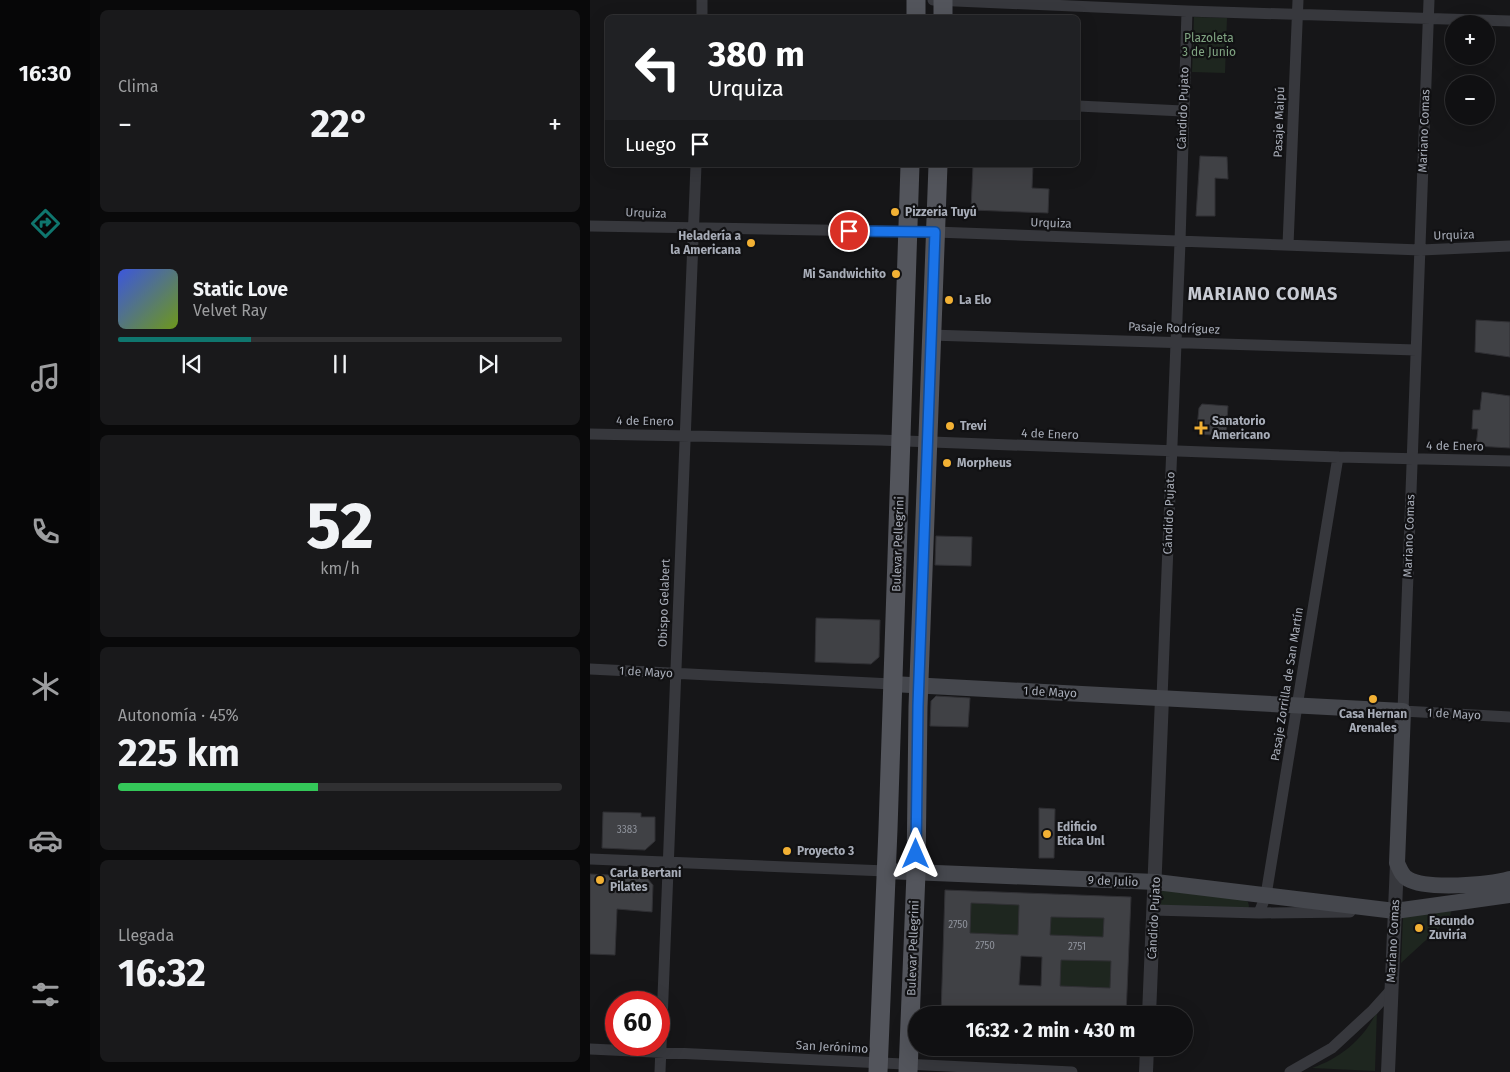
<!DOCTYPE html>
<html lang="es">
<meta charset="utf-8">
<style>
body{margin:0;font-family:"Fira Sans",sans-serif;background:#19191b;color:#f1f3f6;height:100vh;display:flex;flex-direction:column;font-size:19px;white-space:nowrap}
*{box-sizing:border-box;margin:0}
p{font-size:16px;color:#9c9d9f}
.icon{flex:none;width:28px;height:28px;fill:none;stroke:currentColor;stroke-width:2;stroke-linecap:round;stroke-linejoin:round}
.map{position:relative;flex:1;overflow:hidden}
.drawer{display:flex;flex-direction:column;gap:10px;padding:10px;background:#09090a;width:500px}
.drawer>*{flex:none}
.guide{position:absolute;left:15px;top:15px;width:475px;height:152px;border-radius:8px;box-shadow:0 5px 20px #0002,0 0 0 1px #303032;background:#202124;color:#fff;overflow:hidden}
.buttons{position:absolute;left:855px;top:15px;display:grid;gap:10px}
.buttons a{display:grid;place-items:center;width:50px;height:50px;border-radius:50%;background:#101012;box-shadow:0 5px 20px #0002,0 0 0 1px #303032;font-size:25px}
.speed{position:absolute;left:15px;top:991px;display:flex;gap:10px;font-size:25px;font-weight:700;text-align:center}
.speed>*{display:grid;place-content:center;width:65px;height:65px;border-radius:50%;background:#101012;box-shadow:0 5px 20px #0002,0 0 0 1px #303032;line-height:1}
.speed .limit{border:8px solid #d22;background:#fff;color:#111}
.pin{position:absolute;display:grid;place-items:center;width:42px;height:42px;color:#fff;margin:-21px;border:2px solid #fff;border-radius:50%;box-shadow:0 1px 5px #0007}
.me{position:absolute;width:55px;margin:-28px;rotate:0deg;stroke-linejoin:round;filter:drop-shadow(0 0 4px #0008)}
.turn{display:flex;align-items:center;gap:18px;height:105px;padding:0 20px;font-size:22px}
.turn .icon{width:65px;height:65px;stroke-width:2.5}
.turn b{display:block;font-size:35px;line-height:42px}
.then{display:flex;align-items:center;height:48px;padding:0 20px;background:#0003;gap:10px;font-size:19px}
.big{font-size:38px;font-weight:700;line-height:1.1}
.drawer .tile{flex:1;display:flex;flex-direction:column;justify-content:center;gap:8px;min-width:0;padding:0 18px;border-radius:8px;background:#19191b}
.drawer .dial{align-items:center;gap:0}
.dial b{font-size:65px;line-height:1}
.song{display:flex;align-items:center;gap:15px}
.cover{width:60px;height:60px;border-radius:8px;background:linear-gradient(135deg,hsl(230 70% 55%),hsl(80 70% 35%))}
.played{height:5px;border-radius:2px;background:linear-gradient(90deg,#0f766e 30%,#303032 30%)}
.keys{display:flex;justify-content:space-around;direction:ltr}
.heat{display:flex;justify-content:space-between;align-items:center;font-size:28px;direction:ltr}
.charge{height:8px;border-radius:4px;background:linear-gradient(90deg,#34c759 45%,#303032 0)}
.trip{position:absolute;left:318px;top:1006px;width:285px;height:50px;border-radius:25px;background:#101012;box-shadow:0 5px 20px #0002,0 0 0 1px #303032;font-weight:700;line-height:50px;text-align:center}
main{display:flex;flex:1;min-height:0}
.tabs{display:flex;flex-direction:column;width:90px;justify-content:space-around;align-items:center;background:#060607;color:#9c9d9f}
.tabs .icon{width:35px;height:35px}
.tabs .current{color:#0f766e}
.tabs b{font-size:22px;color:#f1f3f6}
.map>svg:first-child{display:block}
</style>
<main>
<nav class="tabs">
<b>16:30</b>
<svg class="icon current" aria-label="directions" viewBox="0 0 24 24"><path d="M12 3l9 9-9 9-9-9zM9 14v-3h6M13 9l2 2-2 2"/></svg>
<svg class="icon" aria-label="music" viewBox="0 0 24 24"><path d="M9 18V5l10-2v13"/><circle cx="6" cy="18" r="3"/><circle cx="16" cy="16" r="3"/></svg>
<svg class="icon" aria-label="phone" viewBox="0 0 24 24"><path d="M5 4h4l2 5-3 2q2 4 5 5l2-3 5 2v4C11 20 4 13 5 4z"/></svg>
<svg class="icon" aria-label="climate" viewBox="0 0 24 24"><path d="M12 3v18M4 7l16 10M4 17L20 7"/></svg>
<svg class="icon" aria-label="car" viewBox="0 0 24 24"><path d="M5 17H2v-5l4-1 3-4h7l3 4 3 1v5h-3M9 17h6M6 11h13"/><circle cx="7" cy="17" r="2"/><circle cx="17" cy="17" r="2"/></svg>
<svg class="icon" aria-label="filters" viewBox="0 0 24 24"><path d="M4 7h16M4 17h16"/><circle cx="9" cy="7" r="2"/><circle cx="15" cy="17" r="2"/></svg>
</nav>
<section class="drawer">
<div class="tile"><p>Clima</p>
<div class="heat"><a>−</a><b class="big">22°</b><a>+</a></div>
</div>
<div class="tile">
<div class="song"><i class="cover"></i><div><b>Static Love</b><p>Velvet Ray</p></div></div>
<div class="played"></div>
<div class="keys"><svg class="icon" aria-label="previous" viewBox="0 0 24 24"><path d="M18 5L8 12l10 7zM5 5v14"/></svg><svg class="icon" aria-label="pause" viewBox="0 0 24 24"><path d="M8 5v14M16 5v14"/></svg><svg class="icon" aria-label="next" viewBox="0 0 24 24"><path d="M6 5l10 7-10 7zM19 5v14"/></svg></div>
</div>
<div class="tile dial"><b>52</b><p>km/h</p></div>
<div class="tile"><p>Autonomía · 45%</p><b class="big">225 km</b><div class="charge"></div></div>
<div class="tile"><p>Llegada</p><b class="big">16:32</b></div>
</section>
<div class="map">
<svg width="920" height="1072" viewBox="0 0 920 1072">
<rect width="100%" height="100%" fill="#161618"/>
<path fill="#1e261f" d="M604,17l33,1 -2,55 -33,-1z
M569,890l85,10 4,2 1,4 -1,3 -90,-2z
M381,903l48,2 -1,30 -48,-2z
M861,911l-1,7 -49,45 2,-46z
M461,917l53,1 -1,19 -53,-2z
M471,960l50,1 -1,27 -50,-2z
M377,1006l48,1v8h-48z
M787,1011l-2,60 -63,-3c29,-10 52,-29 65,-57z"/>
<path fill="#404145" stroke="#303034" fill-rule="evenodd" d="M610,156l27,1 1,22 -13,-1v38h-19z
M383,165h60l-1,23 17,1 -1,24 -77,-3z
M886,320l34,2v35l-35,-5z
M892,392l28,4v52l-34,-2 2,-17h-6l1,-19h7z
M612,404l26,2 -2,30 -26,-2 1,-8 -4,1 2,-19z
M346,536l36,1 -1,29 -36,-1z
M226,618l64,2 -1,37 -8,7 -56,-2z
M346,696l34,2 -2,29 -38,-1 1,-25z
M449,808l16,1 -1,49h-15z
M13,812l38,1v4h14v24l-10,9 -43,-2z
M0,874l56,3 7,8 -1,27 -35,-3 -2,46 -25,-1z
M355,890l186,7 -5,118 -79,-4v4h-32v-8l-48,-1v9h-26zM381,903l48,2 -1,30 -48,-2zM461,917l53,1 -1,19 -53,-2zM431,956l21,1 -1,29 -22,-1zM471,960l50,1 -1,27 -50,-2z"/>
<g fill="none" stroke-linecap="round" stroke-linejoin="round">
<path stroke="#37383d" stroke-width="11" d="M343,0l254,11 323,10
M839,0l-26,711 107,6
M112,18v-18
M488,106l105,5
M0,226l345,6 486,18 89,-4
M698,245l10,-245
M340,335l486,15
M0,434l289,6 459,17 172,4
M0,669l302,15
M572,698l18,-456 7,-231
M0,859l296,12
M564,910l105,3 91,-1
M669,913l7,-18 72,-438
M0,1049l482,23
M70,1072l36,-907
M700,1072l42,-24 41,-38 18,-20"/>
<path stroke="#37383d" stroke-width="14" d="M559,1015l13,-317
M556,1072l1,-24
M798,1072l9,-209"/>
<path stroke="#45474d" stroke-width="16" d="M302,684l511,27 -6,152c3,6 5,13 11,16 18,11 81,6 102,0
M296,871l270,11 239,29 115,-16"/>
<path stroke="#53555c" stroke-width="19" d="M326,18v-18
M353,18v-18
M288,1072l10,-243 22,-664
M318,1072l8,-199 2,-166 20,-542"/>
</g>
<g fill="none" stroke-linecap="round" stroke-linejoin="round">
<defs>
<path id="route" d="M259,231l86,1 -17,474 -2,148"/>
</defs>
<use href="#route" stroke="#114b97" stroke-width="12"/>
<use href="#route" stroke="#1a73e8" stroke-width="9"/>
</g>
<g fill="#f2b134" stroke="#111113" stroke-width="2">
<circle cx="305" cy="212" r="5"/>
<circle cx="161" cy="243" r="5"/>
<circle cx="306" cy="274" r="5"/>
<circle cx="359" cy="300" r="5"/>
<circle cx="360" cy="426" r="5"/>
<path d="M608.5 420.5h5v5h5v5h-5v5h-5v-5h-5v-5h5z"/>
<circle cx="357" cy="463" r="5"/>
<circle cx="783" cy="699" r="5"/>
<circle cx="457" cy="834" r="5"/>
<circle cx="197" cy="851" r="5"/>
<circle cx="10" cy="880" r="5"/>
<circle cx="829" cy="928" r="5"/>
</g>
<g text-anchor="middle" dominant-baseline="central" stroke-width="4.5" stroke-linejoin="round" paint-order="stroke">
<g font-size="10" fill="#8e929b">
<text x="37" y="830">3383</text>
<text x="368" y="925">2750</text>
<text x="395" y="946">2750</text>
<text x="487" y="947">2751</text>
</g>
<g font-size="12" fill="#7fa381" stroke="#111113">
<text x="619" y="38">Plazoleta<tspan x="619" dy="14">3 de Junio</tspan></text>
</g>
<g font-size="12" fill="#a8adb8" stroke="#111113">
<text transform="translate(593 108) rotate(-88)">Cándido Pujato</text>
<text transform="translate(689 122) rotate(-88)">Pasaje Maipú</text>
<text transform="translate(834 131) rotate(-88)">Mariano Comas</text>
<text transform="translate(56 213) rotate(2)">Urquiza</text>
<text transform="translate(461 223) rotate(2)">Urquiza</text>
<text transform="translate(864 235) rotate(-2)">Urquiza</text>
<text transform="translate(584 328) rotate(2)">Pasaje Rodríguez</text>
<text transform="translate(55 421) rotate(1)">4 de Enero</text>
<text transform="translate(460 434) rotate(2)">4 de Enero</text>
<text transform="translate(865 446) rotate(1)">4 de Enero</text>
<text transform="translate(579 513) rotate(-88)">Cándido Pujato</text>
<text transform="translate(819 536) rotate(-88)">Mariano Comas</text>
<text transform="translate(308 544) rotate(-88)">Bulevar Pellegrini</text>
<text transform="translate(74 603) rotate(-88)">Obispo Gelabert</text>
<text transform="translate(56 672) rotate(3)">1 de Mayo</text>
<text transform="translate(697 684) rotate(-81)">Pasaje Zorrilla de San Martín</text>
<text transform="translate(460 692) rotate(3)">1 de Mayo</text>
<text transform="translate(864 714) rotate(3)">1 de Mayo</text>
<text transform="translate(523 881) rotate(2)">9 de Julio</text>
<text transform="translate(564 918) rotate(-87)">Cándido Pujato</text>
<text transform="translate(803 941) rotate(-87)">Mariano Comas</text>
<text transform="translate(323 948) rotate(-88)">Bulevar Pellegrini</text>
<text transform="translate(242 1047) rotate(3)">San Jerónimo</text>
</g>
<g font-size="12" font-weight="bold" fill="#a8adb8" stroke="#111113" text-anchor="start">
<text x="315" y="212">Pizzeria Tuyú</text>
<text x="151" y="236" text-anchor="end">Heladería a<tspan x="151" dy="14">la Americana</tspan></text>
<text x="296" y="274" text-anchor="end">Mi Sandwichito</text>
<text x="369" y="300">La Elo</text>
<text x="622" y="421">Sanatorio<tspan x="622" dy="14">Americano</tspan></text>
<text x="370" y="426">Trevi</text>
<text x="367" y="463">Morpheus</text>
<text x="783" y="714" text-anchor="middle">Casa Hernan<tspan x="783" dy="14">Arenales</tspan></text>
<text x="467" y="827">Edificio<tspan x="467" dy="14">Etica Unl</tspan></text>
<text x="207" y="851">Proyecto 3</text>
<text x="20" y="873">Carla Bertani<tspan x="20" dy="14">Pilates</tspan></text>
<text x="839" y="921">Facundo<tspan x="839" dy="14">Zuviría</tspan></text>
</g>
<g font-size="18" font-weight="bold" letter-spacing="1" fill="#c9ccd4" stroke="#111113">
<text x="673" y="294">MARIANO COMAS</text>
</g>
</g>
</svg>
<div class="buttons">
<a>+</a>
<a>−</a>
</div>
<div class="speed"><div class="limit">60</div></div>
<div class="pin" style="left:259px;top:231px;background:#d93025"><svg class="icon" aria-label="arrive" viewBox="0 0 24 24"><path d="M6 21V4h12l-3 4 3 4H6"/></svg></div>
<svg class="me" style="left:326px;top:854px" viewBox="-20 -20 40 40"><path d="M0-17L14 15 0 8-14 15z" fill="#1a73e8" stroke="#fff" stroke-width="4"/></svg>
<div class="trip">16:32 · 2 min · 430 m</div>
<div class="guide">
<div class="turn"><svg class="icon" aria-label="left" viewBox="0 0 24 24"><path d="M17 20v-9H6M10 6l-5 5 5 5"/></svg><div><b>380 m</b>Urquiza</div></div>
<div class="then">Luego<svg class="icon" aria-label="arrive" viewBox="0 0 24 24"><path d="M6 21V4h12l-3 4 3 4H6"/></svg></div>
</div>
</div>
</main>
